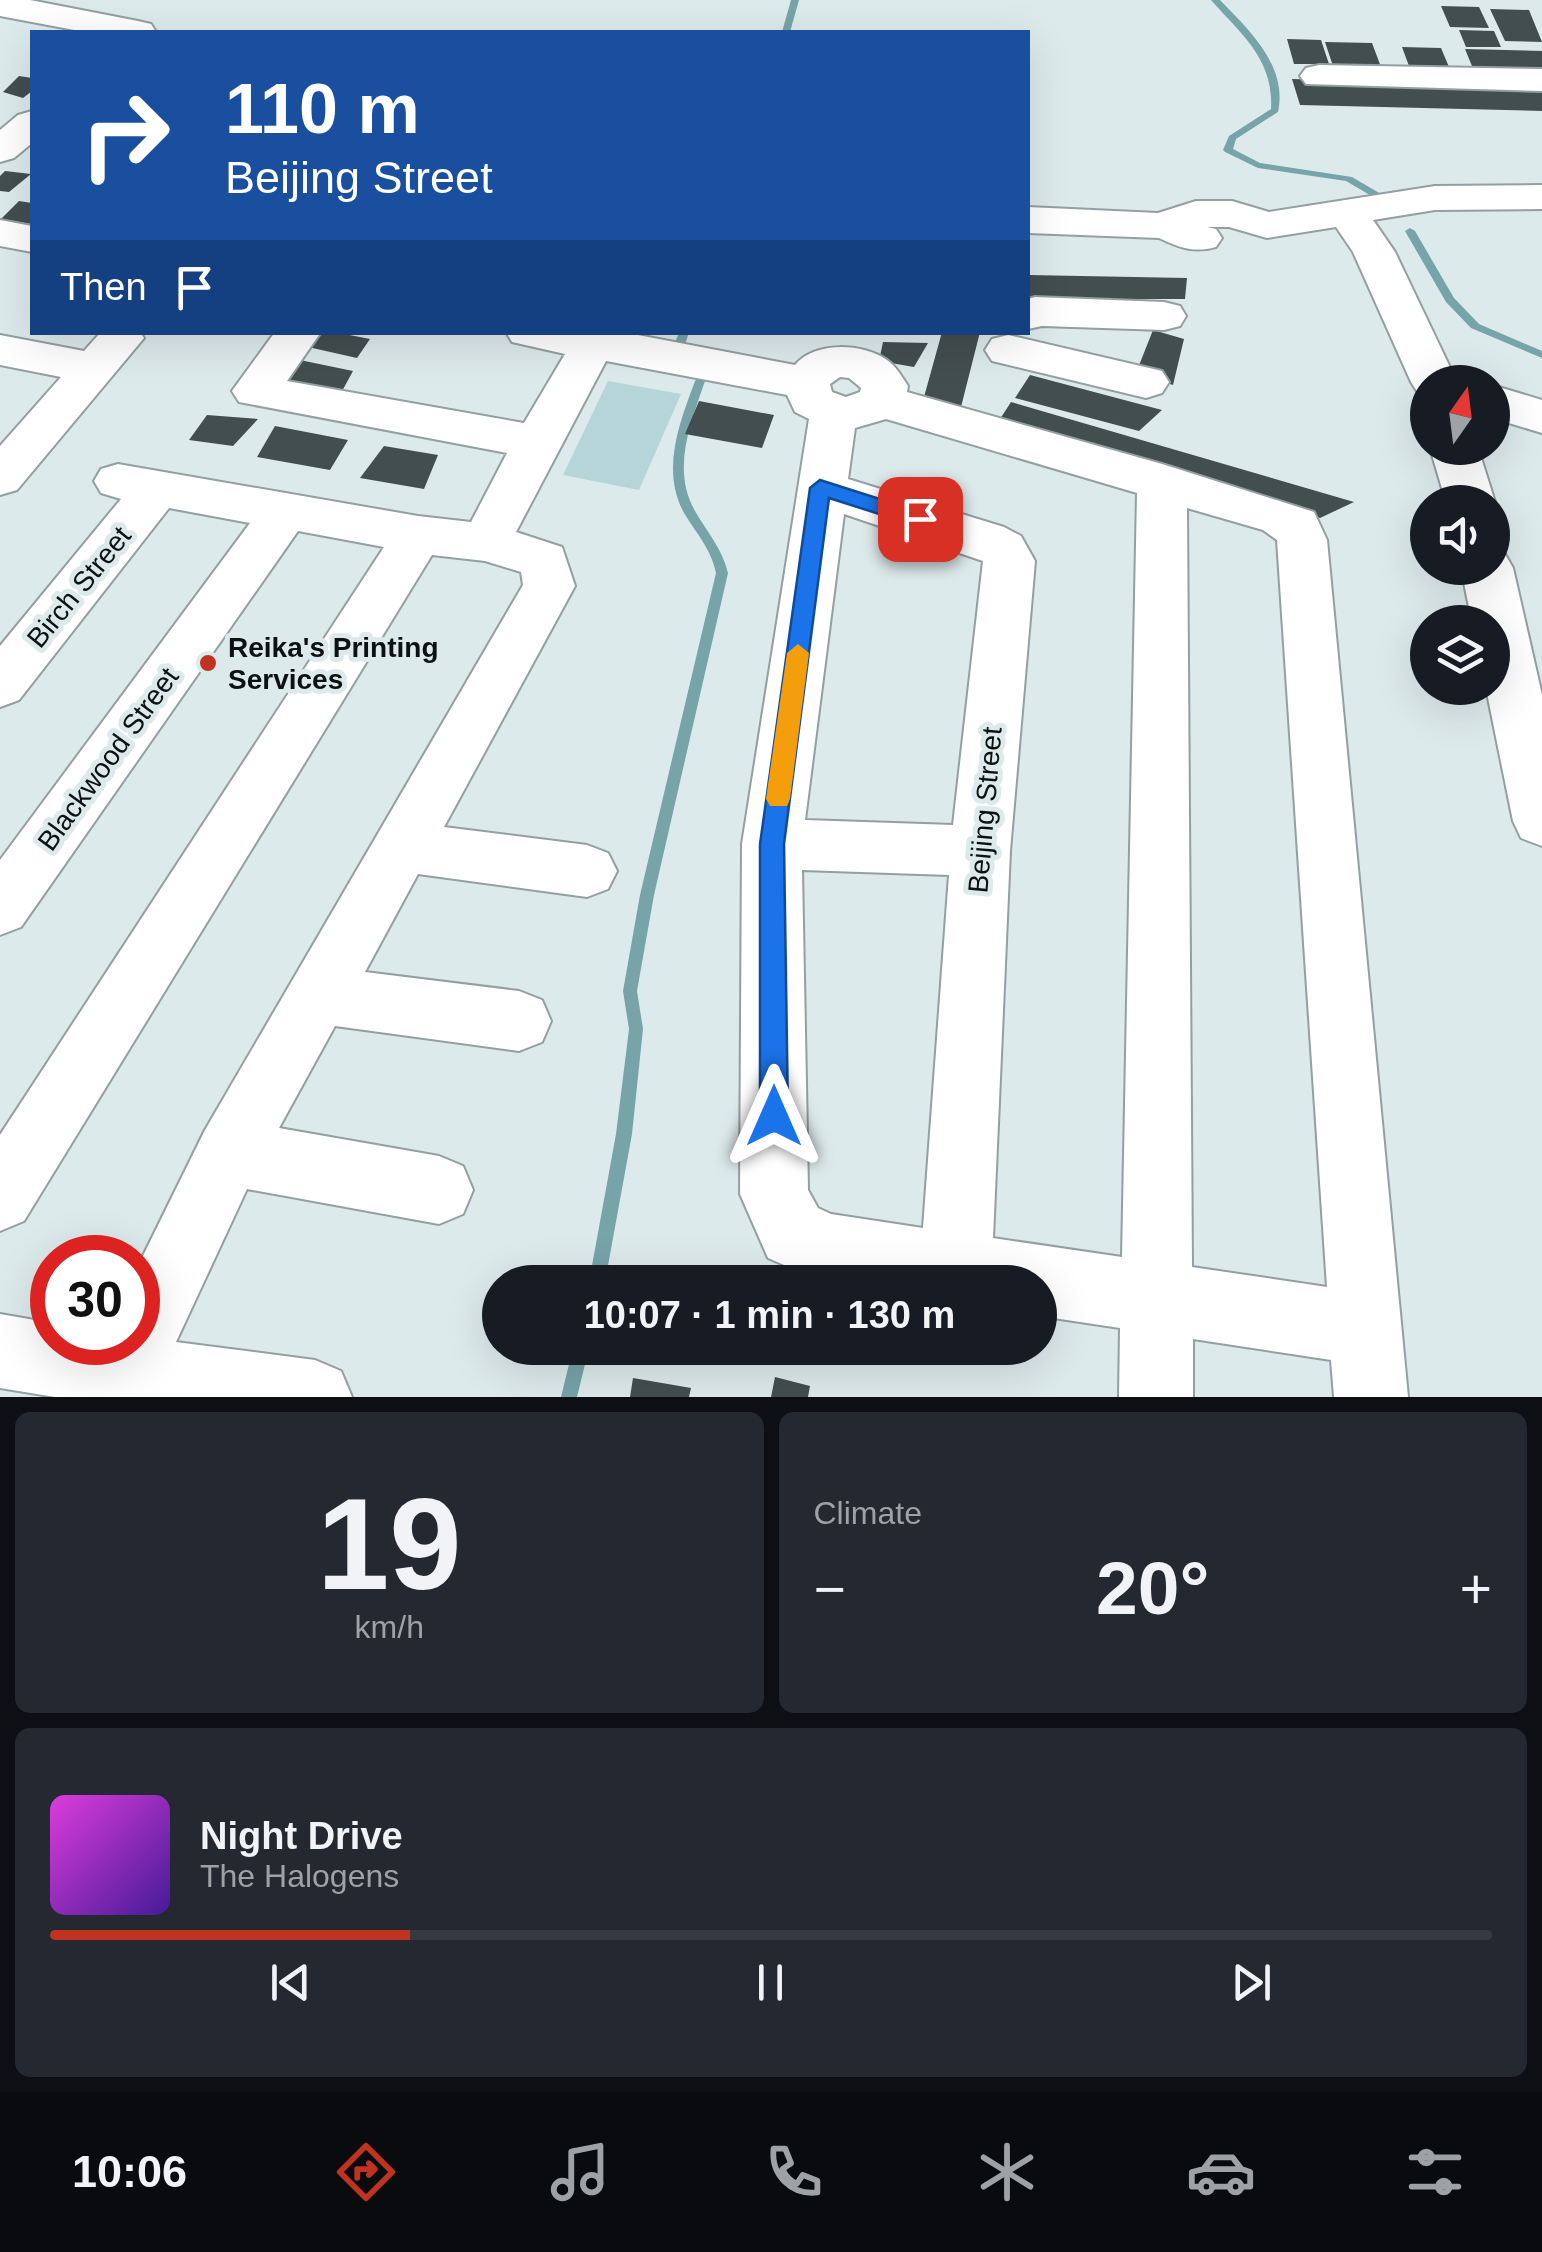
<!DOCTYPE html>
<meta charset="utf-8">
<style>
body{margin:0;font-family:Helvetica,sans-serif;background:#242831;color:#f1f3f6;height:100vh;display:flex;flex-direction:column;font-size:38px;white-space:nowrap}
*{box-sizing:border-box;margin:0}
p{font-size:32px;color:#9ea1a6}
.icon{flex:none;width:55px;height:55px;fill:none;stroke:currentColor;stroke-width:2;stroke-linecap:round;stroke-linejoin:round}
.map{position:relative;height:1397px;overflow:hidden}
.drawer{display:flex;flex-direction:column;gap:15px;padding:15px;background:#0d0f14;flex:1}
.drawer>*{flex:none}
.banner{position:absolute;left:30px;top:30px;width:1000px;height:305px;border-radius:0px;box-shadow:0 10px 40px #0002;background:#1a4fa0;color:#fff;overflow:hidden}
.needle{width:65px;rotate:14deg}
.fabs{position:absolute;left:1410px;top:365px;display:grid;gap:20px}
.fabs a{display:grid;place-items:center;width:100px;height:100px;border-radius:50%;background:#171b24;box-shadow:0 10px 40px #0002;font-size:50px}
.speed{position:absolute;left:30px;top:1235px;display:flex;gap:20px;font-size:50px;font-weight:700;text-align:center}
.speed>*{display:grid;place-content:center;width:130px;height:130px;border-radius:50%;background:#171b24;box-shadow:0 10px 40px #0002;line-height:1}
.speed .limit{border:15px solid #d22;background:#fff;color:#111}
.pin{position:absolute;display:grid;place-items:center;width:85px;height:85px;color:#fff;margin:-42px;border-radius:20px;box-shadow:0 5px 15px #0006}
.me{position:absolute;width:110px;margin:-55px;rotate:0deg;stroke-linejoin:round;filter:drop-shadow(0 0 8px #0008)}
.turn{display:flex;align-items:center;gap:35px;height:210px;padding:0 30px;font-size:45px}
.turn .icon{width:130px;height:130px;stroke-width:2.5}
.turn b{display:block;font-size:70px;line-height:85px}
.then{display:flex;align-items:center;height:95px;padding:0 30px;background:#0003;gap:20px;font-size:38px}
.big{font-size:75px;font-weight:700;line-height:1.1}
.drawer .tile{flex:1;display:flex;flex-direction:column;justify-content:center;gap:15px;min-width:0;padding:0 35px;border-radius:15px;background:#242831}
.drawer .dial{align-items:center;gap:0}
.dial b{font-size:130px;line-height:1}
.song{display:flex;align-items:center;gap:30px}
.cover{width:120px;height:120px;border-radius:15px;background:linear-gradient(135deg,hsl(300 70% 55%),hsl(260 70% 35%))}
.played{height:10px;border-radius:5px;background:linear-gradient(90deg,#bf3320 25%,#363941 25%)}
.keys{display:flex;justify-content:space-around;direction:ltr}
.heat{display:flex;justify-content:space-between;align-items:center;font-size:55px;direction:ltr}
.drawer .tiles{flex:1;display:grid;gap:15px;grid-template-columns:1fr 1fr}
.tile:last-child{grid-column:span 2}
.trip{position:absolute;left:482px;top:1265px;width:575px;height:100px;border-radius:50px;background:#171b24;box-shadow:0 10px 40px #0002;font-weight:700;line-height:100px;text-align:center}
.dock{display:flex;height:160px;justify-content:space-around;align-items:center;background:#090b0e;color:#9ea1a6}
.dock .icon{width:70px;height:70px}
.dock .selected{color:#bf3320}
.dock b{font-size:45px;color:#f1f3f6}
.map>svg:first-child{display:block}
</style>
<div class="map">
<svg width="1542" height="1397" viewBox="0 0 1542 1397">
<rect width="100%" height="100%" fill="#ddeaec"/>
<path fill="#b6d5d8" d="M608,381l73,13 -42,96 -76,-15z"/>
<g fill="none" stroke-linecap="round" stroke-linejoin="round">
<path fill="#76a4a9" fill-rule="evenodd" d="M791,0h8l-9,32h-8z
M1211,0h9c29,30 68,66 58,112l-42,27 -3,10 27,14 92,14 34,20v4h-6l-34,-20 -88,-13 -33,-16 -2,-2 6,-14 42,-27c3,-50 -30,-75 -60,-109z
M1410,228l5,3 39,67 25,26 63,27v7l-71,-30 -25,-26 -41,-71z
M679,332h10l-4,13 10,5v4c-7,2 -17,-3 -21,-8z
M700,377l5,4c-14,41 -34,88 -10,130 12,21 27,37 33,62l-74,322 -17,96 6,38 -11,105 -27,148h-16l27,-148 13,-105 -6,-38 17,-96 76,-322c-5,-25 -21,-41 -33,-62 -22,-43 -3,-89 12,-130z
M573,1348h16l-12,49h-16z"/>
</g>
<path fill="#434e4f" d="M1441,6l38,1 10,21 -39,-1z
M1490,9l39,1 13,32 -37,-1z
M1459,30l35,1 7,16h-35z
M1287,39l34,1 8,24h-35z
M1325,42l47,1 9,24 -48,-1z
M1402,47l39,1 8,19 -40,-1z
M1465,49l77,2v22l-68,-2z
M19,76l13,2v13l-9,7 -20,-6z
M1292,79l250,7v25l-242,-6z
M5,171l26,3 -22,18 -9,-1v-15z
M19,201l13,2 -1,21 -30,-5z
M1028,275l159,3 -2,21h-157z
M1153,330l31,9 -11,46 -37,-12z
M321,332h13l36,7 -13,19 -49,-11z
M942,332h38l-19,75 -37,-10z
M883,342l45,1 -14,24 -35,-6z
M295,359l58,12 -12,22 -58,-10z
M1030,375l132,35 -23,21 -124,-33z
M699,401l75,14 -12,33 -77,-14z
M1011,402l343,100 -34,16 -320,-99z
M207,415l51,4 -25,27 -44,-6z
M275,426l73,14 -18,30 -73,-13z
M384,446l54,9 -14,34 -64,-11z
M775,1377l35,9 -2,11h-37z
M633,1378l58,10 -2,9h-59z"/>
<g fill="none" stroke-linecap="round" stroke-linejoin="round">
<defs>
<path id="minor" d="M0,0h30l108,21 13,3 5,8h-71l-85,-16z
M1319,65l223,4v22l-236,-7 -6,-8 6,-8z
M32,111v32l-18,15 -14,4v-32l18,-15z
M1542,185v24l-107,1 -62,10 22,32 62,130h-29v14l-10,-3 -7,-11 -58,-130 -17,-25 -69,11 -38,-11h-22l9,2 6,9 -6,9c-22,6 -36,1 -57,-9l-131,-5v-26l130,6 38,-12h36l37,11 166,-26z
M0,220l32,6v26l-32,-6z
M1035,297l129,5 16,4 6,10 -6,10 -16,4 -122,-4 -14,3v-30z
M101,332h39l4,6 -127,152 -17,5v-49l61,-69 -61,-12v-30l84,16z
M275,332h46l-34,49 237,42 41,-69 -53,-12 -6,-10h116l173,33c20,-24 68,-22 92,-5 10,7 15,17 21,26l-1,6 255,72 152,48 13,28 81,857h-74l-3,-37 -138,-21v58h-74l1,-69 -80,-12v-34h-217l-55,-24 -28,-64 2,-350 67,-425 -14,-7 -8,-17 -181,-34 -90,171 46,15 13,39 -131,241 143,18 21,8 9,18 -9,18 -21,8 -169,-23 -53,98 154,19 23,9 9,21 -9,21 -23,9 -184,-25 -56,102 160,28 24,10 10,24 -10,24 -24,10 -192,-35 -71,153 139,18 26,11 11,26h-297l-55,-9v-74l52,9v19h86v-76l67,-136 318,-545 -2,-13 -36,-11 -53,-6 -408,666 -24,10v-96l384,-588 -86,-16 -277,396 -21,8v-75l250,-337 -81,-15 -150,192 -19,7v-61l121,-147 -20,-6 -7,-12 7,-12 17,-5 300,52 53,6 36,-69 -268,-51 -7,-11zM840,377l9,1 12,10 -1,4 -14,5 -14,-5 -2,-8zM886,419l251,74 -15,764 -129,-19 17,-387 25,-290 -14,-25 -17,-9 -156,-48 7,-51zM1187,508l76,22 14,10 50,747 -135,-20zM844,514l139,47 -30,264 -148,-5zM802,870l147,5 -26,353 -92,-14 -13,-6 -10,-18z
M1008,335l154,36 7,11 -7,11 -16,5 -154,-37 -7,-11 7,-11z
M1492,385l50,15v33l-50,-15z
M1430,448h48l17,54 -3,4v-4h-46z
M1492,551l13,3 8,14 29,127v151l-21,-8 -8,-17 -27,-133h6v-66h-20l-11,-54h31z"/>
</defs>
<use href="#minor" stroke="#939fa0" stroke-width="4"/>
<use href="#minor" fill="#fff" fill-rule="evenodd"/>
</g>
<path fill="#1a73e8" stroke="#114b97" stroke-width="2.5" d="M820,480l107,34 3,5 -10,8 -91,-29 -45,346 4,272 -5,9 -9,4 -10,-4 -4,-9v-272l50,-356z"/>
<path fill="#f59e0b" d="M798,644l11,9 -19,146 -3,7h-17l-4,-7 21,-146z"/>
<circle fill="#bf3320" stroke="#ddeaec" stroke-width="4" cx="208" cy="663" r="10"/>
<g text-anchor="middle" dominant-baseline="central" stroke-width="10" stroke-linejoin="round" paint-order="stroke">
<g font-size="28" fill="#0d1112" stroke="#ddeaec">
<text transform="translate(79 587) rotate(-51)">Birch Street</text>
<text transform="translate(108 759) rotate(-54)">Blackwood Street</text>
<text transform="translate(985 810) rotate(-85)">Beijing Street</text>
</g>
<g font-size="28" font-weight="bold" fill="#0d1112" stroke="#ddeaec" text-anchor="start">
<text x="228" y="647">Reika's Printing<tspan x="228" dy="32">Services</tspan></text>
</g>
</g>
</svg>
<div class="fabs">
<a><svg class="needle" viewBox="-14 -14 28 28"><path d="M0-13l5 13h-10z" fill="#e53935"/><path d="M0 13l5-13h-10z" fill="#9ea1a6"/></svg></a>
<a><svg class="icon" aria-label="sound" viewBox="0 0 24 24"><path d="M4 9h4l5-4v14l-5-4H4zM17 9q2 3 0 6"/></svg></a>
<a><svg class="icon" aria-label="layers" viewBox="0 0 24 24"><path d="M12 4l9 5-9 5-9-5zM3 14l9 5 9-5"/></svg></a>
</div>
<div class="speed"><div class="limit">30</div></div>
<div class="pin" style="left:920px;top:519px;background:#d93025"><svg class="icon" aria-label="arrive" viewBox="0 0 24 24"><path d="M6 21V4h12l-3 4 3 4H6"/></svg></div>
<svg class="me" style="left:774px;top:1116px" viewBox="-20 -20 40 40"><path d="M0-17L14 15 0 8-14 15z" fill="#1a73e8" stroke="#fff" stroke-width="4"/></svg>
<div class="trip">10:07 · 1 min · 130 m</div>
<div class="banner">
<div class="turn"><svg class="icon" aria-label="right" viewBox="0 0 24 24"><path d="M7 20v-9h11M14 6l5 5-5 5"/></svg><div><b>110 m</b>Beijing Street</div></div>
<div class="then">Then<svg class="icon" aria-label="arrive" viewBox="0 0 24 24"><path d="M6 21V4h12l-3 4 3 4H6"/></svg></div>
</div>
</div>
<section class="drawer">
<div class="tiles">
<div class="tile dial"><b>19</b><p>km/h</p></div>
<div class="tile"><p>Climate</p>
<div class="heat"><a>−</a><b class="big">20°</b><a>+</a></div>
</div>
<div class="tile">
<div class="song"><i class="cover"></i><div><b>Night Drive</b><p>The Halogens</p></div></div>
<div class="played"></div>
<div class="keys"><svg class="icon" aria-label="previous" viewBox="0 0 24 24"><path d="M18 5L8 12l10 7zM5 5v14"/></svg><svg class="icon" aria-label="pause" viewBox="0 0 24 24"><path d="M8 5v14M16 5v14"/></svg><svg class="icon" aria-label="next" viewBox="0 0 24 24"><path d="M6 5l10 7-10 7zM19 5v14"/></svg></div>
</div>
</div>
</section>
<nav class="dock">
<b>10:06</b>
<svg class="icon selected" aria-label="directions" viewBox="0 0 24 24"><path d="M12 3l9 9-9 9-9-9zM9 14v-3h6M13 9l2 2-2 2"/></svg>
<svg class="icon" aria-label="music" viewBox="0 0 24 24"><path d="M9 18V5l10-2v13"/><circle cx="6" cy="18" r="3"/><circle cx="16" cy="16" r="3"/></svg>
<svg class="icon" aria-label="phone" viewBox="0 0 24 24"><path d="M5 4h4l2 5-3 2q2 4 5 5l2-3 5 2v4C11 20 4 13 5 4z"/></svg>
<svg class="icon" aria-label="climate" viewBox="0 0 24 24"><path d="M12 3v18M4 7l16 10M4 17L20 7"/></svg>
<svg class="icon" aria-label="car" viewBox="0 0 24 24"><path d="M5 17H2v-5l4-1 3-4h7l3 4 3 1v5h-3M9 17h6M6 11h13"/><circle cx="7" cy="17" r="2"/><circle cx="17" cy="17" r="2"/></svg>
<svg class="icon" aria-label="filters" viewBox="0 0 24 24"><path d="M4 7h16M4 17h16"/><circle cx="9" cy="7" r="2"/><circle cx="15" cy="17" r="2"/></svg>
</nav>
